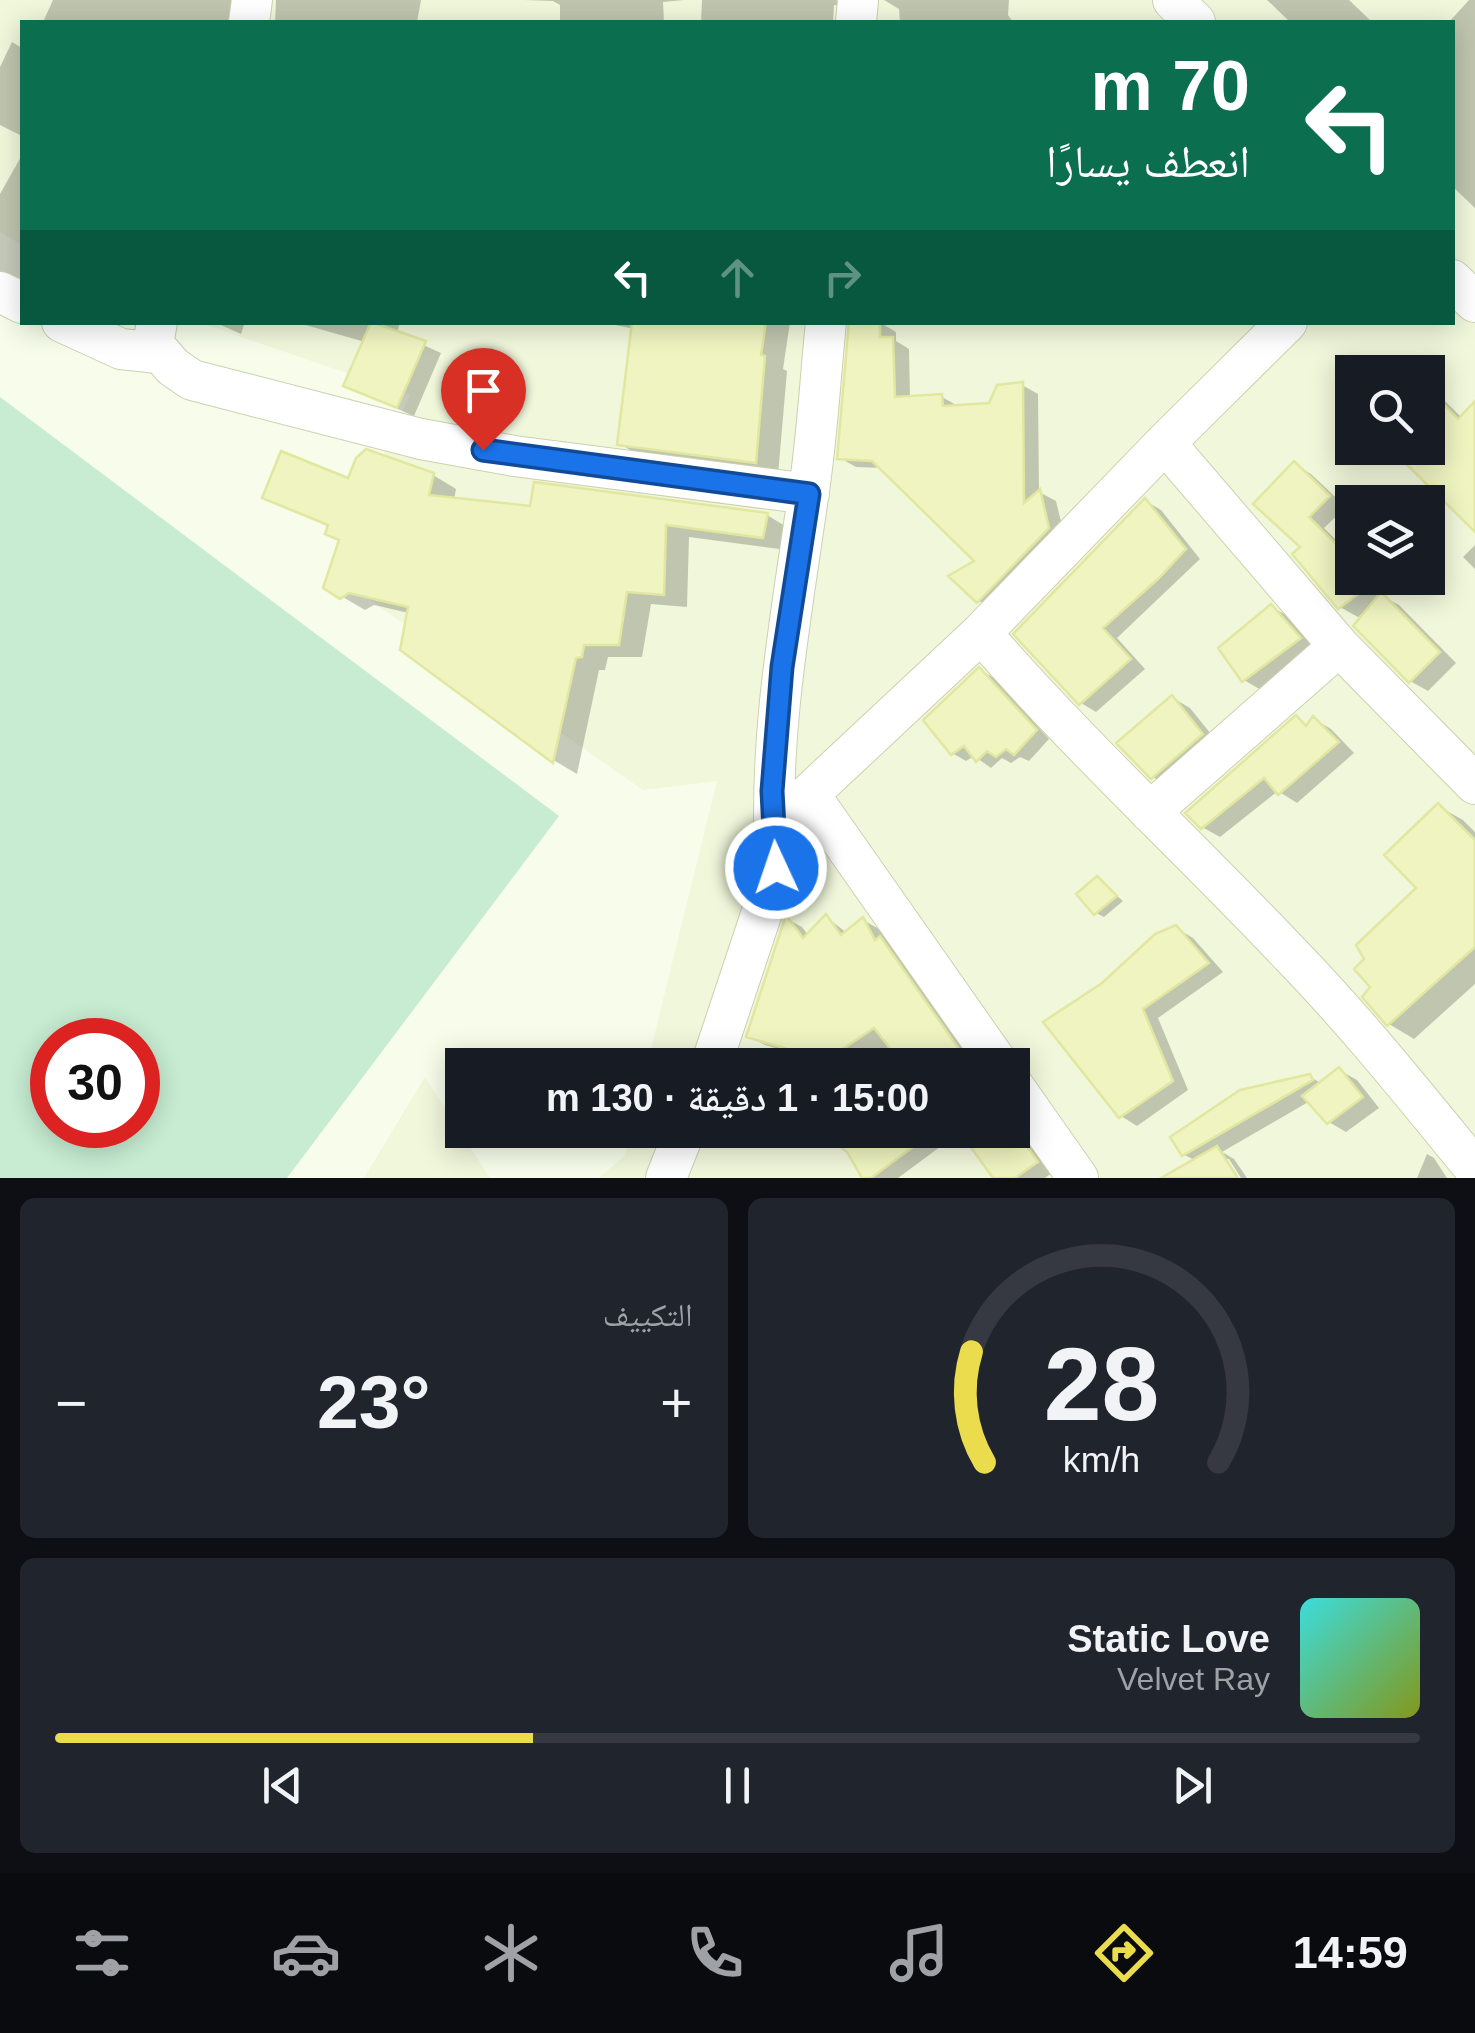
<!DOCTYPE html>
<html lang="ar">
<meta charset="utf-8">
<style>
body{margin:0;font-family:Helvetica,"Noto Naskh Arabic",sans-serif;background:#20242c;color:#f1f3f6;direction:rtl;height:100vh;display:flex;flex-direction:column;font-size:38px;white-space:nowrap}
*{box-sizing:border-box;margin:0}
p{font-size:32px;color:#9ea1a6}
.icon{flex:none;width:55px;height:55px;fill:none;stroke:currentColor;stroke-width:2;stroke-linecap:round;stroke-linejoin:round}
.map{position:relative;height:1178px;overflow:hidden;direction:ltr}
.details{display:flex;flex-direction:column;gap:20px;padding:20px;background:#0d0f14;flex:1}
.details>*{flex:none}
.banner{position:absolute;left:20px;top:20px;width:1435px;height:305px;border-radius:0px;box-shadow:0 5px 25px #0003;direction:rtl;background:#0b6e4f;color:#fff;overflow:hidden}
.controls{position:absolute;left:1335px;top:355px;display:grid;gap:20px}
.controls a{display:grid;place-items:center;width:110px;height:110px;border-radius:0px;background:#171b24;box-shadow:0 5px 25px #0003;font-size:50px}
.speed{position:absolute;left:30px;top:1018px;display:flex;gap:20px;font-size:50px;font-weight:700;text-align:center}
.speed>*{display:grid;place-content:center;width:130px;height:130px;border-radius:50%;background:#171b24;box-shadow:0 5px 25px #0003;line-height:1}
.speed .limit{border:15px solid #d22;background:#fff;color:#111}
.pin{position:absolute;display:grid;place-items:center;width:85px;height:85px;color:#fff;margin:-102px -42px;border-radius:50% 50% 50% 0;rotate:-45deg;box-shadow:0 0 10px #0007}
.pin .icon{rotate:45deg}
.me{position:absolute;width:110px;margin:-55px;rotate:357deg;stroke-linejoin:round;filter:drop-shadow(0 0 8px #0008)}
.turn{display:flex;align-items:center;gap:35px;height:210px;padding:0 40px;font-size:45px}
.turn .icon{width:130px;height:130px;stroke-width:2.5}
.turn b{display:block;font-size:70px;line-height:85px}
.lanes{display:flex;align-items:center;height:95px;padding:0 40px;background:#0003;justify-content:center;gap:50px;direction:ltr}
.lanes .off{opacity:.35}
.big{font-size:75px;font-weight:600;line-height:1.1}
.details .tile{flex:1;display:flex;flex-direction:column;justify-content:center;gap:15px;min-width:0;padding:0 35px;border-radius:15px;background:#20242c}
.details .dial{align-items:center;gap:0}
.dial svg{height:260px;overflow:visible;fill:none;stroke:#363941;stroke-width:7;stroke-linecap:round;text-anchor:middle}
.dial text{fill:#f1f3f6;stroke:none}
.song{display:flex;align-items:center;gap:30px}
.cover{width:120px;height:120px;border-radius:15px;background:linear-gradient(135deg,hsl(180 70% 55%),hsl(70 70% 35%))}
.played{height:10px;border-radius:5px;background:linear-gradient(90deg,#eadc4d 35%,#363941 35%)}
.keys{display:flex;justify-content:space-around;direction:ltr}
.heat{display:flex;justify-content:space-between;align-items:center;font-size:55px;direction:ltr}
.details .tiles{flex:1;display:grid;gap:20px;grid-template-columns:1fr 1fr}
.tile:last-child{grid-column:span 2}
.trip{position:absolute;left:445px;top:1048px;width:585px;height:100px;border-radius:0px;background:#171b24;box-shadow:0 5px 25px #0003;font-weight:600;line-height:100px;text-align:center;direction:rtl}
.dock{display:flex;height:160px;justify-content:space-around;align-items:center;background:#090b0e;color:#9ea1a6}
.dock .icon{width:70px;height:70px}
.dock .current{color:#eadc4d}
.dock b{font-size:45px;color:#f1f3f6}
.map>svg:first-child{display:block}
</style>
<div class="map">
<svg width="1475" height="1178" viewBox="0 0 1475 1178">
<rect width="100%" height="100%" fill="#f7fdea"/>
<path fill="#f1f7db" fill-rule="evenodd" d="M0,0h1475v1178h-876l26,-23 6,-25h381v-65h-365l70,-284 -74,9 -312,-217 79,-178 -209,-72 1251,-1v-300h-1430v223l-22,-13zM1352,372h76v76h-76zM1352,502h76v76h-76z
M425,1077l65,101h-126z"/>
<path fill="#c7ecd2" fill-rule="evenodd" d="M0,397l559,419 -272,362h-287zM52,1040h86v85h-86z"/>
<path fill="#0003" d="M53,0h189v22h-199z
M276,0h145l-4,22h-142z
M524,0h160l-21,2 1,20h-104v-17l-7,-4z
M702,0h138l2,6 -8,-1 -1,17h-132z
M884,0h125l-1,15 5,7h-113l-1,-13z
M1267,0h82l23,22h-82z
M1469,0h6v208l-23,-22v-164h-3z
M12,42l10,6v88l-22,-11v-58z
M22,155v124l-22,-8v-77z
M214,322h31l-4,12z
M295,322h105l-3,11 44,20 -27,63 -51,-22 2,-52z
M602,322h188l-7,47 4,2 -9,104 -136,-18 -22,-13 14,-115z
M879,322l17,10v9l13,8 1,49 32,-1 16,9h33l31,-21 16,9 1,98 17,9 9,37 -70,72 -16,-9 -1,-40 -95,-93 -27,-1 -16,-9z
M1398,363l16,9h-26z
M1428,384l35,35 12,6v108l-1,-5 -83,-80h37z
M1294,464l17,10 35,33 -22,21 28,28v22h22l16,15 -6,4 15,8 57,58 -28,28 -18,-10 -42,-72 -10,8 -18,-10 -36,-60z
M433,475l23,14 -2,11 78,9 235,6 23,14 -3,21 -98,-13 -2,70 -36,-3 -9,53h-34l-3,13h-6l-22,104 -22,-13 -153,-112 7,-36 -35,-8 -9,5 -24,-14v-55l-11,-14 -64,-30 83,-16z
M1146,501l15,9 39,49 -83,79 28,31 -49,43 -15,-9 -64,-69z
M1475,545v24l-12,-12z
M1272,607l17,10 27,31 -55,42 -17,-10z
M980,670l14,8 55,61 -20,22 -9,-4 -9,6 -9,-5 -11,10 -17,-12 -8,5 -14,-8z
M1173,698l17,10 29,36 -49,43 -17,-10z
M1296,718l13,8 5,-7 17,10 23,24 -57,50 -19,-12 -58,46 -18,-10z
M1438,806l25,14 12,12v152l-61,55 -25,-15z
M1097,879l26,22 -19,16 -8,-4z
M826,917l21,16 16,-13 16,9 98,136h-157l-3,-5 -52,-15 -16,-9 38,-117 15,8 7,9z
M1176,928l17,10 30,34 -65,46 30,72 -51,36 -16,-10 -18,-131z
M1339,1070l18,10 22,28 -33,24 -17,-10 -19,-21 -88,51 12,7 13,19h-6l-12,-19h-6l12,19h-69l30,-17 -13,-7 127,-77 11,6z
M1012,1123l11,7 30,42 -8,6h-49l-22,-32 19,-16h19z
M824,1130h116l8,11 -50,37h-33l-16,-27z
M1427,1154l7,4 13,20h-30z"/>
<path fill="#eff4c1" stroke="#e2e7a0" stroke-width="2.5" d="M371,322l55,19 -29,67 -54,-22z
M632,322h134l-5,33 4,1 -9,107 -139,-18z
M849,322h31v15h13l2,60 47,-3 1,12 46,-3 8,-18 26,-3 1,121 16,-14 9,39 -72,75 -29,-27 26,-15 -102,-100 -35,-2z
M1428,389l30,30 17,-18v131l-85,-84h38z
M366,449l68,24 -5,22 101,11 4,-24 234,31 -5,25 -97,-13 -2,70 -37,-3 -8,53h-35l-2,12 -6,1 -23,105 -153,-113 8,-43 -59,-14 -9,6 -17,-11 16,-48 -14,-6 3,-9 -66,-27 19,-47 67,27 8,-20z
M1294,461l36,35 -21,21 43,43v18h28l-42,31 -46,-55 8,-7 -47,-43z
M1145,498l41,51 -27,29 -56,50 28,31 -52,46 -66,-71z
M1381,592l59,60 -31,31 -56,-57z
M1271,604l30,34 -59,44 -24,-34z
M979,667l58,63 -23,25 -8,-6 -10,8 -9,-6 -11,11 -12,-16 -13,9 -28,-35z
M1172,695l31,39 -52,45 -35,-36z
M1296,715l10,11 7,-10 26,26 -61,53 -14,-17 -63,51 -16,-16z
M1438,803l37,37v107l-88,79 -25,-29 8,-10 -16,-18 10,-10 -8,-14 60,-57 -32,-33z
M1097,876l20,20 -23,19 -18,-21z
M826,914l15,21 22,-18 12,23 5,-4 90,129h-67l-29,-37 -55,37 -7,-9 -66,-19 40,-122 17,23z
M1176,925l33,38 -66,46 30,72 -54,37 -76,-96 59,-39 53,-49z
M1339,1067l24,30 -36,27 -25,-28z
M1310,1074l3,6 -131,76 -12,-19 70,-47z
M820,1130h116l-65,48h-9l-15,-26z
M989,1130h26l23,32 -23,16h-22l-23,-32z
M1217,1146l21,32h-77z"/>
<g fill="none" stroke-linecap="round" stroke-linejoin="round">
<defs>
<path id="minor" d="M1173,0l22,22
M249,22l3,-22
M856,22l2,-22
M1452,280l23,22
M0,292l22,11
M62,322l59,27 37,4
M157,322l-4,22 20,23 19,13 229,59 93,17 295,38
M1165,443l174,203 136,138
M981,633c98,113 208,214 311,323 65,67 124,141 183,213
M809,794l190,271
M1150,812l189,-166
M775,854c-6,-121 16,-237 33,-357 9,-57 12,-116 18,-175
M711,1065l79,-237 19,-34 172,-161 184,-190 122,-121
M1012,1084l66,94
M666,1178l19,-48"/>
</defs>
<use href="#minor" stroke="#ccd1ae" stroke-width="42"/>
<use href="#minor" stroke="#fff" stroke-width="40"/>
</g>
<g fill="none" stroke-linecap="round" stroke-linejoin="round">
<defs>
<path id="route" d="M483,450l326,44 -27,173 -10,124 4,77"/>
</defs>
<use href="#route" stroke="#114b97" stroke-width="25"/>
<use href="#route" stroke="#1a73e8" stroke-width="18"/>
</g>
</svg>
<div class="controls">
<a><svg class="icon" aria-label="search" viewBox="0 0 24 24"><circle cx="10" cy="10" r="6"/><path d="M15 15l6 6"/></svg></a>
<a><svg class="icon" aria-label="layers" viewBox="0 0 24 24"><path d="M12 4l9 5-9 5-9-5zM3 14l9 5 9-5"/></svg></a>
</div>
<div class="speed"><div class="limit">30</div></div>
<div class="pin" style="left:483px;top:450px;background:#d93025"><svg class="icon" aria-label="arrive" viewBox="0 0 24 24"><path d="M6 21V4h12l-3 4 3 4H6"/></svg></div>
<svg class="me" style="left:776px;top:868px" viewBox="-20 -20 40 40"><circle r="17" fill="#1a73e8" stroke="#fff" stroke-width="3"/><path d="M0-11L8 9 0 5-8 9z" fill="#fff"/></svg>
<div class="trip">15:00 · 1 دقيقة · 130 m</div>
<div class="banner">
<div class="turn"><svg class="icon" aria-label="left" viewBox="0 0 24 24"><path d="M17 20v-9H6M10 6l-5 5 5 5"/></svg><div><b>70 m</b>انعطف يسارًا</div></div>
<div class="lanes"><svg class="icon" aria-label="left" viewBox="0 0 24 24"><path d="M17 20v-9H6M10 6l-5 5 5 5"/></svg><svg class="icon off" aria-label="ahead" viewBox="0 0 24 24"><path d="M12 20V5M6 11l6-6 6 6"/></svg><svg class="icon off" aria-label="right" viewBox="0 0 24 24"><path d="M7 20v-9h11M14 6l5 5-5 5"/></svg></div>
</div>
</div>
<section class="details">
<div class="tiles">
<div class="tile dial"><svg viewBox="0 0 100 80">
<path d="M14 69A42 42 0 1 1 86 69"/>
<path d="M14 69A42 42 0 0 1 10 35" stroke="#eadc4d"/>
<text x="50" y="56" font-size="32" font-weight="700">28</text>
<text x="50" y="72" font-size="11">km/h</text>
</svg></div>
<div class="tile"><p>التكييف</p>
<div class="heat"><a>−</a><b class="big">23°</b><a>+</a></div>
</div>
<div class="tile">
<div class="song"><i class="cover"></i><div><b>Static Love</b><p>Velvet Ray</p></div></div>
<div class="played"></div>
<div class="keys"><svg class="icon" aria-label="previous" viewBox="0 0 24 24"><path d="M18 5L8 12l10 7zM5 5v14"/></svg><svg class="icon" aria-label="pause" viewBox="0 0 24 24"><path d="M8 5v14M16 5v14"/></svg><svg class="icon" aria-label="next" viewBox="0 0 24 24"><path d="M6 5l10 7-10 7zM19 5v14"/></svg></div>
</div>
</div>
</section>
<nav class="dock">
<b>14:59</b>
<svg class="icon current" aria-label="directions" viewBox="0 0 24 24"><path d="M12 3l9 9-9 9-9-9zM9 14v-3h6M13 9l2 2-2 2"/></svg>
<svg class="icon" aria-label="music" viewBox="0 0 24 24"><path d="M9 18V5l10-2v13"/><circle cx="6" cy="18" r="3"/><circle cx="16" cy="16" r="3"/></svg>
<svg class="icon" aria-label="phone" viewBox="0 0 24 24"><path d="M5 4h4l2 5-3 2q2 4 5 5l2-3 5 2v4C11 20 4 13 5 4z"/></svg>
<svg class="icon" aria-label="climate" viewBox="0 0 24 24"><path d="M12 3v18M4 7l16 10M4 17L20 7"/></svg>
<svg class="icon" aria-label="car" viewBox="0 0 24 24"><path d="M5 17H2v-5l4-1 3-4h7l3 4 3 1v5h-3M9 17h6M6 11h13"/><circle cx="7" cy="17" r="2"/><circle cx="17" cy="17" r="2"/></svg>
<svg class="icon" aria-label="filters" viewBox="0 0 24 24"><path d="M4 7h16M4 17h16"/><circle cx="9" cy="7" r="2"/><circle cx="15" cy="17" r="2"/></svg>
</nav>
